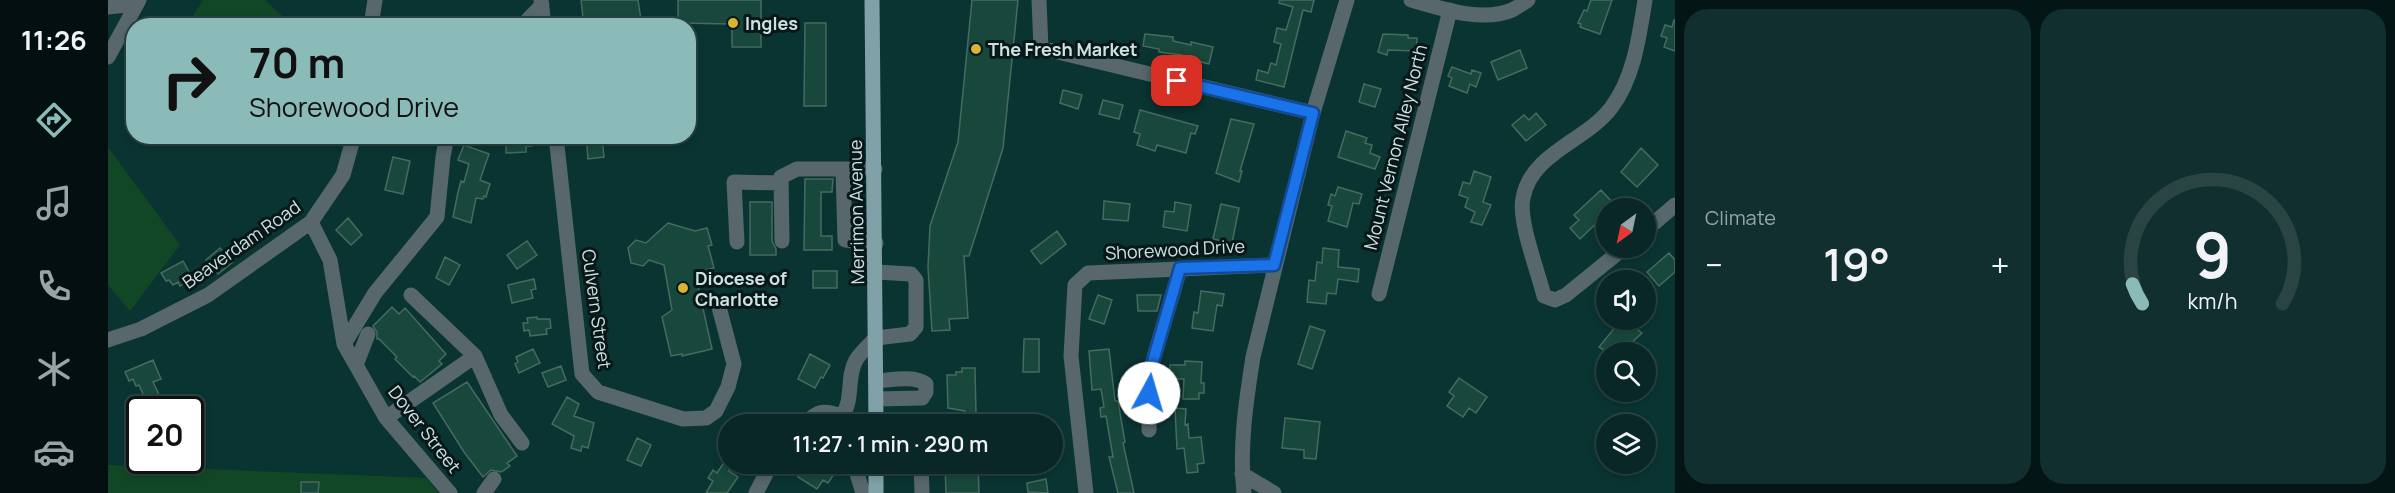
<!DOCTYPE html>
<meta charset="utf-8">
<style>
body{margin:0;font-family:Manrope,sans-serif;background:#112f2e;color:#f1f3f6;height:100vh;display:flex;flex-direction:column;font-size:22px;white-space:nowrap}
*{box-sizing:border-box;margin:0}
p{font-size:20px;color:#98a5a7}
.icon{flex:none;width:33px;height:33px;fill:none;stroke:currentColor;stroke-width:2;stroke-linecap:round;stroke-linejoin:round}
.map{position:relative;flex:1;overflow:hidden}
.sheet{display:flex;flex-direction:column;gap:9px;padding:9px;background:#041515;width:720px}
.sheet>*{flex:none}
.banner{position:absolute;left:18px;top:18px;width:570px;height:126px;border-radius:24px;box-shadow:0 3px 9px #0003,0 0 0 2px #294443;background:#8bbbb9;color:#111;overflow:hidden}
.needle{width:39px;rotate:213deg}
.fabs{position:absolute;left:1488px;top:198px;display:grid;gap:12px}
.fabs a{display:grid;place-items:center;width:60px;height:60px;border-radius:50%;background:#082726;box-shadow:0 3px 9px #0003,0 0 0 2px #294443;font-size:30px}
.speed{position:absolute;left:18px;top:396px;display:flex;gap:12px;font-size:30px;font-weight:700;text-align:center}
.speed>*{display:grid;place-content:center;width:78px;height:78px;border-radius:50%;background:#082726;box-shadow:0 3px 9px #0003,0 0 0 2px #294443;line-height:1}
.speed .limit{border:3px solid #111;border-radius:9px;background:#fff;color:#111}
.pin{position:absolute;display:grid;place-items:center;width:51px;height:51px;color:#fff;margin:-26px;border-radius:12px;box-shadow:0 3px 9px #0006}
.me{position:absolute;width:66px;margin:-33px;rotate:6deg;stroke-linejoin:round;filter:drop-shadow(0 0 4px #0008)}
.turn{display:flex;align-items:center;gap:21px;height:126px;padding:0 24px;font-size:27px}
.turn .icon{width:78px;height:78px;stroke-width:2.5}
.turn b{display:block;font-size:42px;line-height:51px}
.big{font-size:45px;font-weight:600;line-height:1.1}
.sheet .tile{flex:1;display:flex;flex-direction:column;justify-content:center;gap:9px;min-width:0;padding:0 21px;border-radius:24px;background:#112f2e}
.sheet .dial{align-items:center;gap:0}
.dial svg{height:156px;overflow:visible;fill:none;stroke:#294443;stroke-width:7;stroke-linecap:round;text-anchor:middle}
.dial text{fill:#f1f3f6;stroke:none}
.heat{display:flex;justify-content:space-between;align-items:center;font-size:33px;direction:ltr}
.sheet .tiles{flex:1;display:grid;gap:9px;grid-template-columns:repeat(2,1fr)}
.trip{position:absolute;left:610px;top:414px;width:345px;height:60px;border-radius:30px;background:#082726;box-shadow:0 3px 9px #0003,0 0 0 2px #294443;font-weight:600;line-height:60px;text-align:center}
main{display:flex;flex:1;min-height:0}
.menu{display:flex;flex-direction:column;width:108px;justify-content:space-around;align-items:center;background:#03100f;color:#98a5a7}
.menu .icon{width:42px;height:42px}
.menu .on{color:#8bbbb9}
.menu b{font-size:27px;color:#f1f3f6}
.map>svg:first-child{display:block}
</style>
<main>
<nav class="menu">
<b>11:26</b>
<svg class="icon on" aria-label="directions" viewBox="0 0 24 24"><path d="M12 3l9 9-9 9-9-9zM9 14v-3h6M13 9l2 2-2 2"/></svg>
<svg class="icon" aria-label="music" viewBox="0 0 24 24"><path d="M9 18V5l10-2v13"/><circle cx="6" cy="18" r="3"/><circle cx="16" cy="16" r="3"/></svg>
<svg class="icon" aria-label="phone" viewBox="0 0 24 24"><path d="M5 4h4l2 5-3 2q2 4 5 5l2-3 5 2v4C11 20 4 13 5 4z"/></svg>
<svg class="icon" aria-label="climate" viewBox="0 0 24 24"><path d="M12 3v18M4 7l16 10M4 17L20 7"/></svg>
<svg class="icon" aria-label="car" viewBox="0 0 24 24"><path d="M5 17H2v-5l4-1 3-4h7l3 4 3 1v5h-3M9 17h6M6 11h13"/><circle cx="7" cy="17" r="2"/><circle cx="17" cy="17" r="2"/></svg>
</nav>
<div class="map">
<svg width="1567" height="493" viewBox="0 0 1567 493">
<rect width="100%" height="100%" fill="#0a3432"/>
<path fill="#114725" d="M95,0h62l27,25h-105z
M0,147l72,98 -50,66 -22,-26z
M0,465l318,13 13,15h-331z"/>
<path fill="#17483b" stroke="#476a5f" stroke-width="1.5" d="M473,0h57l4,26h-58z
M570,0h83v47h-29v-23l-54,-1z
M864,0h46l-15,148 -34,108h-5l4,62 -19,1 1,11 -18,1 -4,-64 2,-41 28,-84z
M1172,0h34l-3,12 -8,-2 -19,77 -28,-7 2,-10 10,3 3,-10 5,2 5,-21 -7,-2 3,-14 9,2 7,-23 -14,-4z
M1483,0h21l-12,34 -20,-7 1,-3 -3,-1 6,-13 3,1z
M1566,20h1v31l-11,-4 3,-9 -6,-2 4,-11 7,2z
M697,23h21v83h-22z
M1037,34l28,3v4l18,4v-3l22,5 -4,17 -27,-7v-2l-23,-3v-3l-16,-3z
M1275,34l25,1v3h9l-1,13 -28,-1 -1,5 -9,-3z
M1412,50l7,18 -29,12 -7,-18z
M1344,67l19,7 1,-4 9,3 -5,14 -6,-3 -3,9 -18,-7 3,-8 -4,-2z
M1256,84l17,5 -6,18 -16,-5z
M955,90l19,5 -4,14 -18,-6z
M995,100l20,5 -4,14 -20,-5z
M1032,110l58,16 -3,8 -4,-1 -5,20 -29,-8 -2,6 -18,-6 3,-11 -6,-2z
M1428,113l10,12 -20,16 -14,-16 12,-10 5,5z
M1123,119l23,5 -14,47h2l-3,11 -23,-9z
M1238,131l21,7 -2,5 7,2 -2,8 10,4 -5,12 -37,-12z
M398,136h26v10h-6v6l-20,1z
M478,136h16l2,21 -16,2z
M356,145l25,9 -9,26 10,4 -4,13 -2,-1 -1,3 -7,-1 -5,25 -18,-6 5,-25 3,-11 3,1 5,-18 -11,-4z
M1533,148l17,17 -21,22 -16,-15z
M285,157l17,4 -7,33 -18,-4z
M1366,171l17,6 -8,25 8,3 -9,20 -11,-3 4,-10 -10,-5 3,-9 -9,-3 4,-13 7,2z
M697,179h28l-1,13h-11v44h11v14h-28z
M1230,187l24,7 -3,10 -6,-1 -6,24 -19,-6 4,-15 -4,-1 3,-11 4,2z
M1493,190l13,14 -8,4v6l-26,25 -10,-11 9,-8 -5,-5z
M996,201l26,3 -2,17 -25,-2z
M642,202h22v39l4,8v6h-26z
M1067,202l16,3 -4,26 -24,-4 2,-16 9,1z
M1113,204l18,4 -7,35 -19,-4z
M240,218l14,17 -11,10 -15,-15z
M560,223l27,8 12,-3 5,17 -4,1 6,22 -8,2 3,13 -11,3 14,63 -30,7v-2l-11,2 -9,-39 10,-7 -8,-45 -15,-5 -6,6 -12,-3 -3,-15 8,-8 10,3z
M949,231l9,13 -25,20 -10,-13z
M419,241l10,14 -20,14 -10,-14z
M112,248l13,14 -15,12 -12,-14z
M1215,248l16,2 -1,17 21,2 -1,13 -20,-3 -2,15 -9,-1 -1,11 -19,-2 2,-22 6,1 2,-19 5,1z
M1561,253l6,7v12l-16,14 -12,-14z
M337,257l15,8 -11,20 -13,-7z
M75,261l10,18 -13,7 -2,-4 -5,3 -4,-5 -3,1 -5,-8z
M705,271h24v17h-24z
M426,279l2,10 -5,1 2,8 -21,5 -4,-18z
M1093,291l23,3 -2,12 -5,-1 -4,26 -21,-3 2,-16 4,1z
M990,295l14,5 -8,24 -15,-5z
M1029,295h24l-4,16h-19z
M284,307l7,7 6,-6 41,46 -7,7 3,3 -22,18 -6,-6 -1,1 -18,-18 2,-2 -18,-18h-2v-7l-4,-6z
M429,317v2h13l1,9 -5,1 1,5 -17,2 -1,-6 -5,1 -1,-8h5l-1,-5z
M1513,320h4l17,13 -14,13 -4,-3 -7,9h-10l-8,-5z
M1202,326l15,5 -13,38 -14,-5z
M916,339h15v33h-16z
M425,349l7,14 -21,10 -4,-9 3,-2 -2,-5z
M1001,349l6,52h3l7,41 -2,1 11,50h-16l-9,-36h4l-7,-41 -5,1 -1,-9 4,-1 -3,-18 -9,1 -3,-39z
M702,354l20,11 -7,13 -2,-1 -6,11 -17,-9z
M45,360l8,19 -8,3 7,15 -13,6 -8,-18 -3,1 -3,-7 -4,2 -4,-9z
M1077,361l17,1 -1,21h3v10h-5v6h-16l1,-20h-15l1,-14h15z
M453,366l5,14 -18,7 -6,-14z
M854,368h13l1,46h-11v-3l-17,-3 -1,-33h9v-3h6z
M1351,378l28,19 -11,16 -7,-5 -6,9 -16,-11 7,-10 -5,-4z
M359,382l50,74 -10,7 3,3 -9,6 -10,-2 -8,7 -19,-25 -31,-49z
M459,397l12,7 -5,12 20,7 -6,25 -6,-2 -1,5 -10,-3 3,-12 -22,-12z
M1067,408l11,1 -1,16 3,-1 1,14 12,-1 3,26 -7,1 1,8 -11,1 -3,-25 -7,1z
M1177,418l35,4 -4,37 -12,-1v-8l-22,-2z
M529,438l14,7 -10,21 -14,-6z
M621,455v16l9,6 -11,16h-21l7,-12 -5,-3 5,-8 4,3z
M698,464h27l-4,7 5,3 -6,9 -5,-3 -6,9 -19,-12z
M837,464h33l1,29h-33z
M938,479l2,14 -20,-1 -1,-9z
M193,482h18l-1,11h-17z"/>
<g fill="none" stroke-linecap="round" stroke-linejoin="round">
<path stroke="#57676b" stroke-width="15" d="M433,0l3,26
M931,0l2,48 272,65
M1303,0c29,8 71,23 101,10 6,-3 11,-7 16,-10
M0,7l29,-3
M263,26l4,-26
M414,26l20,-21
M0,57l31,-57
M448,136l26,238 16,18 85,27 23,-1 10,-7 12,-24 6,-23 -15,-57
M735,169l2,71 31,3
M203,222l19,38 14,84 42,74 64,75
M1538,230l29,-25
M674,241l-1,-64 16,-8h78
M629,242l-3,-60 47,1
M1516,248l-58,47 -11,5 -11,-4c-6,-25 -26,-75 -21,-98 8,-45 63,-57 88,-90 23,-30 28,-71 34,-108
M1271,294l71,-284
M303,295l64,61
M0,340l33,-11 67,-34 103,-73 32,-47 11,-39
M236,344l31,-51 62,-76 6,-60 4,-21
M248,365l12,-31
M768,399l46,-1 4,-6v-8c-12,-9 -35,-4 -50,-3
M734,416c12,-17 4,-38 14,-56 5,-8 14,-16 20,-22l34,-4 6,-7v-47l-5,-6 -35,-2
M278,418l89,-62 26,59 21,28
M696,424c14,-13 18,-15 38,-8l1,8
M1041,430v-56l31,-105
M746,464l9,29
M813,464l1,29
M1134,474l32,19
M376,493l10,-14
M648,493l15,-29
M978,493l-15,-137 4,-71 13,-12 186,-8
M1136,493c-5,-45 2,-92 9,-136l60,-244 34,-113"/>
<path stroke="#80a1a8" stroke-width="15" d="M764,0l4,424
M768,493v-29"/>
</g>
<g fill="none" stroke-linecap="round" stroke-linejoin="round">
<defs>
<path id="route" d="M1041,393v-18l31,-107 94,-3 39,-152 -136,-32"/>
</defs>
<use href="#route" stroke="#114b97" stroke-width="15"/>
<use href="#route" stroke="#1a73e8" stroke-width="10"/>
</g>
<g fill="#d9b334" stroke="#081818" stroke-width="2">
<circle cx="625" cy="23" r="6"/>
<circle cx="868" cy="49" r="6"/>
<circle cx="575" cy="288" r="6"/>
</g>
<g text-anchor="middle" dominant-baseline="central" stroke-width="6" stroke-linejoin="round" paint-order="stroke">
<g font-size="18" font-weight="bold" fill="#cee2e1" stroke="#081818" text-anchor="start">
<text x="637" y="23">Ingles</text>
<text x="880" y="49">The Fresh Market</text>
<text x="587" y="278">Diocese of<tspan x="587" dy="21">Charlotte</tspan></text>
</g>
<g font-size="18" fill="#cee2e1" stroke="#081818">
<text transform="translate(1287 147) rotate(-76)">Mount Vernon Alley North</text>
<text transform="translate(748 212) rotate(-91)">Merrimon Avenue</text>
<text transform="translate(133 244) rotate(-35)">Beaverdam Road</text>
<text transform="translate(1067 249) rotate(-3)">Shorewood Drive</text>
<text transform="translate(489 309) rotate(82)">Culvern Street</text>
<text transform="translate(317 429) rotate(52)">Dover Street</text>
</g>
</g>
</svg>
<div class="fabs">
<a><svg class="needle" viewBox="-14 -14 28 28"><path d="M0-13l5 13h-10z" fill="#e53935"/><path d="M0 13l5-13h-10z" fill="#98a5a7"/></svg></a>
<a><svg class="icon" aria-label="sound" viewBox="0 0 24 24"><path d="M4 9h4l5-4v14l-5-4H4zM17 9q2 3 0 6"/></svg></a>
<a><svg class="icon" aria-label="search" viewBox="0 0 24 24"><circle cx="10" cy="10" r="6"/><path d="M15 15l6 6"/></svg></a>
<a><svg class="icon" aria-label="layers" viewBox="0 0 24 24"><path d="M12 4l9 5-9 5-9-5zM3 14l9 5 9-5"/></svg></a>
</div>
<div class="speed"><div class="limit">20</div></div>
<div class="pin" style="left:1069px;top:81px;background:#d93025"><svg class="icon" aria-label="arrive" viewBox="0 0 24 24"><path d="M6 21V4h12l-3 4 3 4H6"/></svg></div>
<svg class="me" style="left:1041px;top:393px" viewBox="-20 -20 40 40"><circle r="19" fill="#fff"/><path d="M0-13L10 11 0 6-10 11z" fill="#1a73e8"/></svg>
<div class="trip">11:27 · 1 min · 290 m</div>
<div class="banner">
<div class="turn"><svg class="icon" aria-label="right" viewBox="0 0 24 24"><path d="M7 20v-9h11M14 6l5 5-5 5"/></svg><div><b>70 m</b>Shorewood Drive</div></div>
</div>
</div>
<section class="sheet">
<div class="tiles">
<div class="tile"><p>Climate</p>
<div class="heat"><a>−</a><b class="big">19°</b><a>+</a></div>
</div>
<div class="tile dial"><svg viewBox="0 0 100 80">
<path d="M14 69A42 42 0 1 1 86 69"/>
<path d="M14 69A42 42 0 0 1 9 59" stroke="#8bbbb9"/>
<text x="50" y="56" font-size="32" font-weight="700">9</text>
<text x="50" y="72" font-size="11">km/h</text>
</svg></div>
</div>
</section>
</main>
